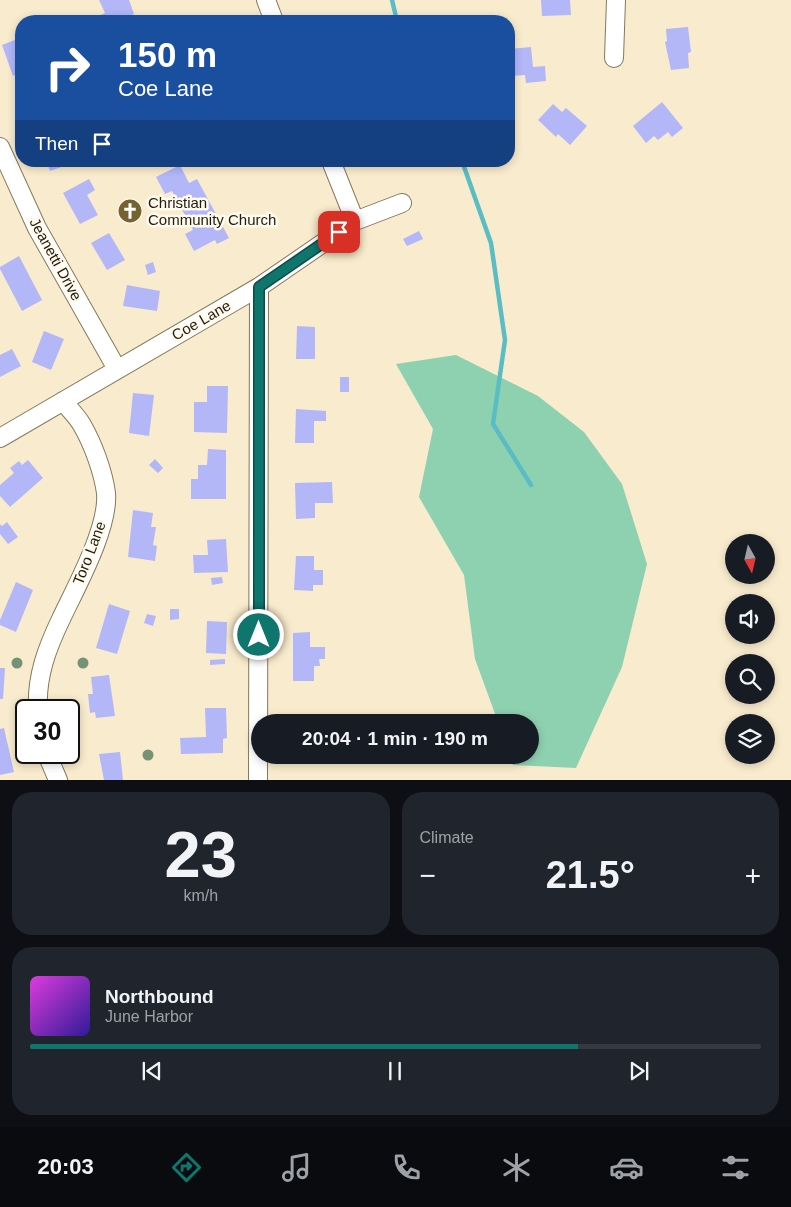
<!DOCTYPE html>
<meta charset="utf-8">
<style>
body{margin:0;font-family:Helvetica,sans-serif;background:#20242c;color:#f1f3f6;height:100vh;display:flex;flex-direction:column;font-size:19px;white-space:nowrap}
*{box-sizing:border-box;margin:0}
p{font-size:16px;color:#9ea1a6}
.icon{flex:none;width:28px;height:28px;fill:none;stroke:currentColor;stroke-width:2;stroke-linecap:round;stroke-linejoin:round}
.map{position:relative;height:780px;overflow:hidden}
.panel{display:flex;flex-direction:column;gap:12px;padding:12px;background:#0d0f14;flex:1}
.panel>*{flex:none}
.hud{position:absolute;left:15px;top:15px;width:500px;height:152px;border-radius:20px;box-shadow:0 2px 8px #0003;background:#1a4fa0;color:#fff;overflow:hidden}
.needle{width:32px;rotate:172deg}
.tools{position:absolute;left:725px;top:534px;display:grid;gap:10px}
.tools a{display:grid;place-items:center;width:50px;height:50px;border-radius:50%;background:#171b24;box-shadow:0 2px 8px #0003;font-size:25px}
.speed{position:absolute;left:15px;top:699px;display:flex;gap:10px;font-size:25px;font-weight:700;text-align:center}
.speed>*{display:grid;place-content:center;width:65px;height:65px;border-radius:50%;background:#171b24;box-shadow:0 2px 8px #0003;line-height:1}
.speed .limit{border:2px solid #111;border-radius:8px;background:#fff;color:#111}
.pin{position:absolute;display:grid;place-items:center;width:42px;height:42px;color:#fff;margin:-21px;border-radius:10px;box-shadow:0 2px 8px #0006}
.me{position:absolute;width:55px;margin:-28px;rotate:0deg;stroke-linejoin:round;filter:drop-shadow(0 0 4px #0008)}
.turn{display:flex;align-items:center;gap:18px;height:105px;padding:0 20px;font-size:22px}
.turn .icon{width:65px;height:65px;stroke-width:2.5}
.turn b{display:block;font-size:35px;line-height:42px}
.then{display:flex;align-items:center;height:48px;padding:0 20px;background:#0003;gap:10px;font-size:19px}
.big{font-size:38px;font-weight:700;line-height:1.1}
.panel .tile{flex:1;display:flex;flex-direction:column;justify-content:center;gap:8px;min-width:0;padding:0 18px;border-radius:20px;background:#20242c}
.panel .dial{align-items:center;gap:0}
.dial b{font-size:65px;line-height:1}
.song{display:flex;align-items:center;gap:15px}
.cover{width:60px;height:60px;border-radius:8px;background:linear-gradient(135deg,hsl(300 70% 55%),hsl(250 70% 35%))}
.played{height:5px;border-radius:2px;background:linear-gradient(90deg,#0f766e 75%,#363941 75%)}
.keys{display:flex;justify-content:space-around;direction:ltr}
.heat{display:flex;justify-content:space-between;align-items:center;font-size:28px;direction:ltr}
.panel .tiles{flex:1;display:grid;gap:12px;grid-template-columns:1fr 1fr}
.tile:last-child{grid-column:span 2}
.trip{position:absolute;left:251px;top:714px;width:288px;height:50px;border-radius:25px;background:#171b24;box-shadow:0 2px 8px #0003;font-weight:700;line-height:50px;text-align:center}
.tabs{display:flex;height:80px;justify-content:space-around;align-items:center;background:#090b0e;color:#9ea1a6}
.tabs .icon{width:35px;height:35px}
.tabs .current{color:#0f766e}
.tabs b{font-size:22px;color:#f1f3f6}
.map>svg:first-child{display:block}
</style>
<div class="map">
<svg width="791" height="780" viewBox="0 0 791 780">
<rect width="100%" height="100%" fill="#f9ebcd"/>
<path fill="#8ed1b0" d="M456,355l82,41 46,36 38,52 25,80 -25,103 -46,101 -63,-3 -4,-10h21v-33h-32l-23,-63 -11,-84 -45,-78 14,-68 -37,-65z"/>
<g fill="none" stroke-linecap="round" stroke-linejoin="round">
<path stroke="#5bbdc4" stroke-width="4.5" d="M392,0l5,21
M462,161l29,82 14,97 -12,84 38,61"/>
</g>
<path fill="#b3b7f8" d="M99,0h30l5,14 -16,7h-18l-2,-5 7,-3z
M541,0h29l1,15 -29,1z
M688,27l3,25 -3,1 1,15 -18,2 -6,-28 2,-1 -1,-12z
M20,38l1,34 -8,4 -11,-31z
M531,47l2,20 12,-1 1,15 -20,2 -1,-8 -15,1 -1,-27z
M662,102l21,26 -11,9 -4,-5 -10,8 -4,-4 -8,7 -13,-17z
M553,104l9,8 4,-4 21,18 -17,19 -12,-11 -2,3 -18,-17z
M46,161h29v1l-25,9z
M180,165l9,18 8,-4 32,59 -12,6 -2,-4 -21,11 -9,-17 8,-4 -21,-39 -7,3 -9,-17z
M89,179l6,11 -8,5 11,20 -18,9 -17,-31z
M419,231l4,8 -16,7 -4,-7z
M109,233l16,27 -18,10 -16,-27z
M19,256l23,44 -20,11 -22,-42v-2z
M153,262l3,10 -8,3 -3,-10z
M127,285l33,6 -3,20 -34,-5z
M297,326l18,1v32h-19z
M44,331l20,8 -13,31 -19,-8z
M12,349l9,17 -21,11v-22z
M340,377h9v15h-9z
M207,386h21l-1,47 -33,-1v-30h13z
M133,393l21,2 -5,41 -20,-3z
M296,409l30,2v10h-12v22h-19z
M208,449l18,1v49h-35v-20h7v-14h9z
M155,459l8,9 -5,5 -9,-8z
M28,460l15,18 -33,29 -10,-11v-11l14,-12 -4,-5 9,-7 3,4z
M332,482l1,21h-18v15l-19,1 -1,-36z
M133,510l20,3 -2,14h5l-3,18 4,1 -2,15 -27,-4z
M7,522l11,15 -10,7 -8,-10v-10l2,2z
M226,539l2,33 -34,1 -1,-18h15l-1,-15z
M296,556h18v14h9v15h-10v6l-19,-1z
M222,577l1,6 -11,2 -1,-7z
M16,582l17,8 -17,42 -16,-7v-5z
M109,604l21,7 -13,43 -21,-6z
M170,609h9v10l-9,1z
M147,614l9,2 -3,10 -9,-3z
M207,621l20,1 -1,32 -20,-1z
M310,632v15h15v12h-6l1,7h-6v15h-21v-48z
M225,659v5l-15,1v-5z
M0,668h5l-2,31h-3z
M109,675l6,41 -19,2 -1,-6 -5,1 -2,-19h5l-2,-17z
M205,708h21l1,30 -4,1v14l-42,1 -1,-16 26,-1z
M4,728l10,44 -14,3v-46z
M120,752l3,28h-19l-5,-26z"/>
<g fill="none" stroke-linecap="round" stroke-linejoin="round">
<defs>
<path id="minor" d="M266,0l8,21
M614,58l2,-58
M0,147l37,81 80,141
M331,161l24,60
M0,438l259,-151 96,-66 47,-18
M38,710c-2,-33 9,-62 23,-91 15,-32 48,-91 45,-126 -3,-22 -13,-49 -24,-68 -5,-9 -13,-16 -19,-24
M46,752l12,28
M258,780l1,-493"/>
</defs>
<use href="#minor" stroke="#84785c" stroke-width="20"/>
<use href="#minor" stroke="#fff" stroke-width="18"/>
</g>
<g fill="#759277">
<circle cx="17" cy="663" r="5.5"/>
<circle cx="83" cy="663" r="5.5"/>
<circle cx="148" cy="755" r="5.5"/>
</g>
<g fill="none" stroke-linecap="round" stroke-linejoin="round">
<defs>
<path id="route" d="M259,635v-348l80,-55"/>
</defs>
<use href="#route" stroke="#0a4d48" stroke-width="12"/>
<use href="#route" stroke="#0f766e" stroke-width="9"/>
</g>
<defs>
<symbol id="church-disc" viewBox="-11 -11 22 22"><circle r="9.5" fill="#756231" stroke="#fffaed"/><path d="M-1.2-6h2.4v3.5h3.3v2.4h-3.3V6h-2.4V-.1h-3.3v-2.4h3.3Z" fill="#fff"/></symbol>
</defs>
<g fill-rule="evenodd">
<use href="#church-disc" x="116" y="197" width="28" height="28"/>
</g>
<g text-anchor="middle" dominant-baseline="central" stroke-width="5" stroke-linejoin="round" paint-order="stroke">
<g font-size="15" fill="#211c11" stroke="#fffaed" text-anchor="start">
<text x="148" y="202">Christian<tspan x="148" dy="17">Community Church</tspan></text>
</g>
<g font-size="15" fill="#211c11" stroke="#fffaed">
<text transform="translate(56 259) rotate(61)">Jeanetti Drive</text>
<text transform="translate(201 320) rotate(-30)">Coe Lane</text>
<text transform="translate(89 553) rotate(-69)">Toro Lane</text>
</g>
</g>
</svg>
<div class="tools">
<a><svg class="needle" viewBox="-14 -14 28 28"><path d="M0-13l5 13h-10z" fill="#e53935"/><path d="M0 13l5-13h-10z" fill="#9ea1a6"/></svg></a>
<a><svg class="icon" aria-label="sound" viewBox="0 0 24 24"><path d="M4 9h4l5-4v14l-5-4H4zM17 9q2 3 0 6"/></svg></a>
<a><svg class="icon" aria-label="search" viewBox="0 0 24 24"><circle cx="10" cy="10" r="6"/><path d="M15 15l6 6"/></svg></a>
<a><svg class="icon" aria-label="layers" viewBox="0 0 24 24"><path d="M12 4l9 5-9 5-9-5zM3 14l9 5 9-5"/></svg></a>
</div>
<div class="speed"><div class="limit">30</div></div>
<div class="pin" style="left:339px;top:232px;background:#d93025"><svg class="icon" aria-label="arrive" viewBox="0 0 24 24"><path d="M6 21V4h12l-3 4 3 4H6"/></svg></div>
<svg class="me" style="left:259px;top:635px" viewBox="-20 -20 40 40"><circle r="17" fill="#0f766e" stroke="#fff" stroke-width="3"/><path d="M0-11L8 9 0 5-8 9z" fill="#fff"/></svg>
<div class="trip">20:04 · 1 min · 190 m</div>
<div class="hud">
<div class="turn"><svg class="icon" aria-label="right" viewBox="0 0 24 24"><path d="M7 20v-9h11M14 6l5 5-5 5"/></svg><div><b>150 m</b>Coe Lane</div></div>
<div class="then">Then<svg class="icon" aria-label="arrive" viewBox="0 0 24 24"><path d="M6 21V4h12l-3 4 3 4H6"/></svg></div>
</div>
</div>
<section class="panel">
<div class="tiles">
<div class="tile dial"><b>23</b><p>km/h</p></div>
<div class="tile"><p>Climate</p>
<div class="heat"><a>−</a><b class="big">21.5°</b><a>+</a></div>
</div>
<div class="tile">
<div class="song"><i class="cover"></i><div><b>Northbound</b><p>June Harbor</p></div></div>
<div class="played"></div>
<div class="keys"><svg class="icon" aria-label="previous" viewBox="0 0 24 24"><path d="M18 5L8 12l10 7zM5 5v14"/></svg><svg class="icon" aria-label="pause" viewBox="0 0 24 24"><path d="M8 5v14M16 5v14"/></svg><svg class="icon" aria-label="next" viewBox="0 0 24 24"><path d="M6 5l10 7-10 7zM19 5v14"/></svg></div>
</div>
</div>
</section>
<nav class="tabs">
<b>20:03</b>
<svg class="icon current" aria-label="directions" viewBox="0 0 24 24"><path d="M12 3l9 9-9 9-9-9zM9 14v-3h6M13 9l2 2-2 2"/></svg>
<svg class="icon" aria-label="music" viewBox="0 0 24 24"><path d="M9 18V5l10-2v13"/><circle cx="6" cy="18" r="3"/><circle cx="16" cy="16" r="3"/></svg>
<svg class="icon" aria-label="phone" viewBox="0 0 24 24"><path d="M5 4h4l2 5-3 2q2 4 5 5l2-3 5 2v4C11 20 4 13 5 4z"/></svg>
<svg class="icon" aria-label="climate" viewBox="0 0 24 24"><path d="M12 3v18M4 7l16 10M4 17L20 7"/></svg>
<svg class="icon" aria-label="car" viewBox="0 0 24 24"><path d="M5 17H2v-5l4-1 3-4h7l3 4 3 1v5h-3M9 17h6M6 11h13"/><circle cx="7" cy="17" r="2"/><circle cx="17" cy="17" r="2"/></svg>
<svg class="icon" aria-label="filters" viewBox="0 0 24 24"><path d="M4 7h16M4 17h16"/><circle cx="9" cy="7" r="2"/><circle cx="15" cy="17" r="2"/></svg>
</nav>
